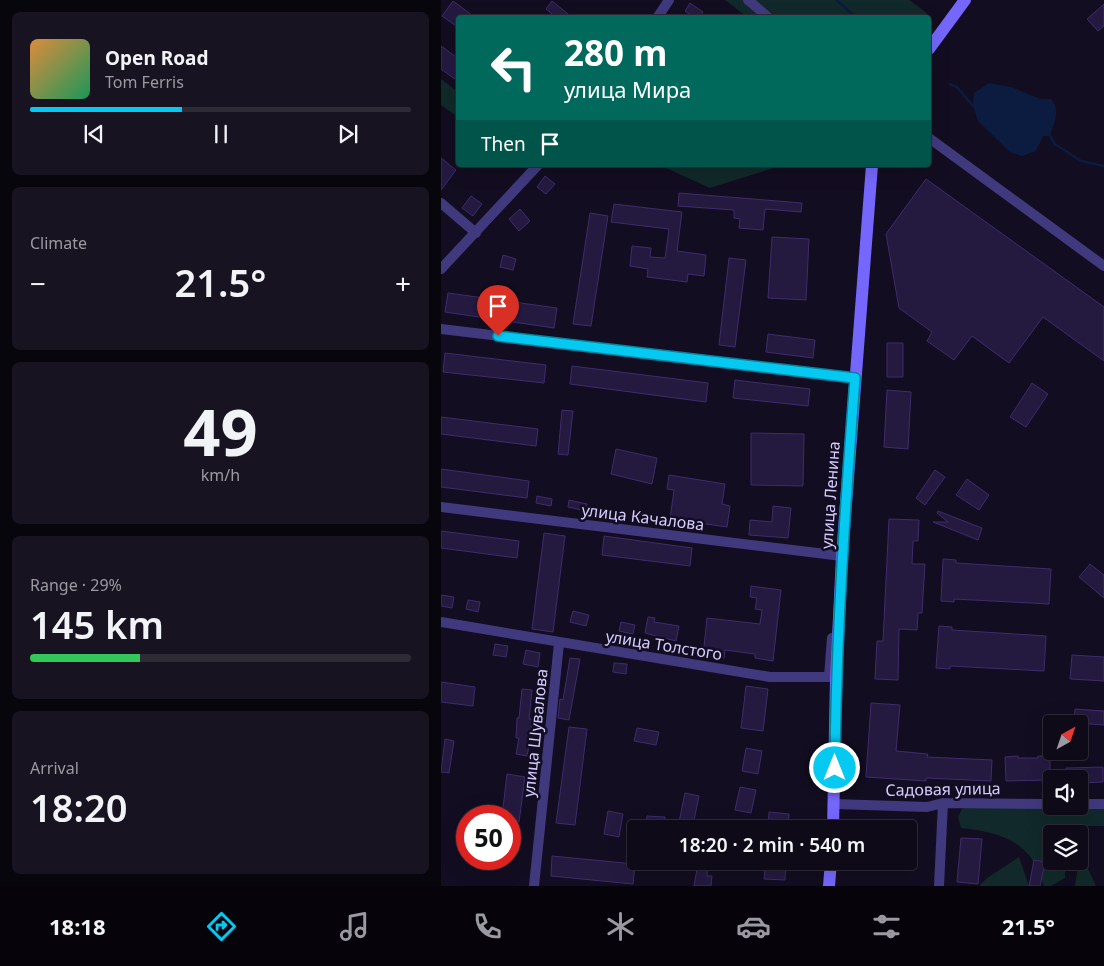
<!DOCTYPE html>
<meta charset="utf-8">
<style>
body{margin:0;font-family:"Noto Sans",sans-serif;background:#171321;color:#f1f3f6;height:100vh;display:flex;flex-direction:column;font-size:19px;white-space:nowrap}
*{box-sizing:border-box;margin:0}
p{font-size:16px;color:#9b9aa2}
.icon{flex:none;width:28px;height:28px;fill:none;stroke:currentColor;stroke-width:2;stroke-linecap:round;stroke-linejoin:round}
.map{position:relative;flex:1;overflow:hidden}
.details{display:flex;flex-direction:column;gap:12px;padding:12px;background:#08060d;width:441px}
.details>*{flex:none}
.guide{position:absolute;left:15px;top:15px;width:475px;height:152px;border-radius:5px;box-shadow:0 5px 20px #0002,0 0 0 1px #2e2b37;background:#00695c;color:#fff;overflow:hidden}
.needle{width:32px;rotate:40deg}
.buttons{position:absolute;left:602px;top:715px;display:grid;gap:10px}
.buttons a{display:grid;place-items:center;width:45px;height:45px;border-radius:5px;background:#0e0a18;box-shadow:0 5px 20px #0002,0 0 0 1px #2e2b37;font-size:25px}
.speed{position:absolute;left:15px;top:805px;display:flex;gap:10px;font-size:25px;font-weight:700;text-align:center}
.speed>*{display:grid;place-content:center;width:65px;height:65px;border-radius:50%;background:#0e0a18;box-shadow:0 5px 20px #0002,0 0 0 1px #2e2b37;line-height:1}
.speed .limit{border:8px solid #d22;background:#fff;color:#111}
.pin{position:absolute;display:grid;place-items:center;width:42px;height:42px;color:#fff;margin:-51px -21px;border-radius:50% 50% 50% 0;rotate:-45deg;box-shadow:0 0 5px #0007}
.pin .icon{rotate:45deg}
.me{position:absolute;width:55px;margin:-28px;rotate:0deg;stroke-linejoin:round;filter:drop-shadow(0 0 4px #0008)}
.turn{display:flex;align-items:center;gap:18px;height:105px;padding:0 25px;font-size:22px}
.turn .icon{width:65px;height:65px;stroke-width:2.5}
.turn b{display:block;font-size:35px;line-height:42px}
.then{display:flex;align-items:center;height:48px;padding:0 25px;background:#0003;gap:10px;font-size:19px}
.big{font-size:38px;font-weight:600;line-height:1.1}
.details .tile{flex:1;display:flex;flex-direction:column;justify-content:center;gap:8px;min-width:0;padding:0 18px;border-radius:8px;background:#171321}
.details .dial{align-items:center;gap:0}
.dial b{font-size:65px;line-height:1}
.song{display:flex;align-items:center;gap:15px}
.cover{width:60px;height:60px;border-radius:8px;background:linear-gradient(135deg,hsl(30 70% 55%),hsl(150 70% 35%))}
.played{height:5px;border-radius:2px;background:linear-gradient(90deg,#06c9f1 40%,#2e2b37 40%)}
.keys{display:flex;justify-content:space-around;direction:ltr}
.heat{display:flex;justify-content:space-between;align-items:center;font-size:28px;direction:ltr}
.charge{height:8px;border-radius:4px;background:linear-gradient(90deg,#34c759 29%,#2e2b37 0)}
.trip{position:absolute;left:186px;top:820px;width:290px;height:50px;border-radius:5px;background:#0e0a18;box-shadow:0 5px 20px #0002,0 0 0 1px #2e2b37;font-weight:600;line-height:50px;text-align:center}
.dock{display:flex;height:80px;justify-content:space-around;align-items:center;background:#06040a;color:#9b9aa2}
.dock .icon{width:35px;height:35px}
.dock .active{color:#06c9f1}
.dock b{font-size:22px;color:#f1f3f6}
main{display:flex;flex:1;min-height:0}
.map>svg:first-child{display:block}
</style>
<main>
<section class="details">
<div class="tile">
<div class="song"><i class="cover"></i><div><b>Open Road</b><p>Tom Ferris</p></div></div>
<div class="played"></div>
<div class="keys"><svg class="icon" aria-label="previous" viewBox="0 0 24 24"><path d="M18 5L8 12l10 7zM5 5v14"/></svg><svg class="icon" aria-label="pause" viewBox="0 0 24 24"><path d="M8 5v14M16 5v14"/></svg><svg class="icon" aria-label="next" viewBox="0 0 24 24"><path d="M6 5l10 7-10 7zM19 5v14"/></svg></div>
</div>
<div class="tile"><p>Climate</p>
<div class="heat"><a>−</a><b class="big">21.5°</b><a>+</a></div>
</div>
<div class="tile dial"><b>49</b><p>km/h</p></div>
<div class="tile"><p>Range · 29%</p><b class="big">145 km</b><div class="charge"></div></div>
<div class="tile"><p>Arrival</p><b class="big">18:20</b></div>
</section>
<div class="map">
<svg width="663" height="886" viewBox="0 0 663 886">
<rect width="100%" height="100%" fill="#120d20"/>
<path fill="#11292a" d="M284,0h184l18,13 -4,5 -176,-1z
M0,79l17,13v25l-17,-12z
M224,165h118l-73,23 -44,-20z
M523,805h140v21h-39v8h-13v27h13v17l-14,8h-7c-5,-9 -9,-24 -16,-32 -17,-19 -42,-23 -67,-26l-3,-11z
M639,851l16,35h-21z
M578,857l10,29h-50l8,-8z"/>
<path fill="#0c1c40" d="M548,83l22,4 30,12h10c10,11 3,23 -1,37h-7l-7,15 -14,5 -12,-4 -32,-31 -5,-15 1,-13z"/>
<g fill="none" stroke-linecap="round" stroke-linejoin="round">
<path stroke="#0c1c40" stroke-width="2.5" d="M396,0l19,18
M509,84l7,3 16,19
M609,136l5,8 26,17 23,5"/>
</g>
<path fill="#241a40" stroke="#3e2c6c" d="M12,1l23,17h-17v10l-17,-12z
M111,1l21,17h-16l-11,-9z
M249,3l13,9 -4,6h-5l-9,-7z
M663,4v22l-6,5 -11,-12z
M0,46l18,13v23l-18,-13z
M0,158l15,12 -15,20z
M104,176l10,8 -9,10 -9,-7z
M485,179l178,128v54l-61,-44 -34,46 -37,-27 -18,24 -27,-19 5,-9 -33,-24 -13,-74z
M238,193l123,10 -1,9 -36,-3 -2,21 -24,-2 1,-9 -6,-1v-8l-56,-4z
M30,196l11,8 -9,12 -11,-8z
M173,204l68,8 -5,39 29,4 -2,21 -16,-2 -1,8 -40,-5 1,-8 -18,-3 2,-20 19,2 -1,9 15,1 4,-29 -58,-7z
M79,209l10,12 -11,10 -10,-12z
M149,213l18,3 -17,110 -18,-2z
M331,237l37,2 -3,61 -38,-2z
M62,255l13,4 -3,11 -13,-3z
M288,258l17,2 -11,87 -16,-2z
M7,293l109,15 -3,20 -109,-16z
M327,334l47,6 -2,18 -47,-6z
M446,343h16v34h-16z
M4,353l101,12 -2,18 -101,-11z
M131,366l136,17 -2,19 -136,-18z
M294,380l75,9 -2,17 -75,-8z
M591,383l16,11 -22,33 -16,-10z
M446,390l24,2 -3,57 -24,-2z
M121,410l11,1 -5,44 -10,-1z
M0,417l97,12 -2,17 -95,-12z
M310,433l53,1 -1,52 -52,-1z
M175,449l41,9 -5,26 -41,-10z
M0,469l88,12 -2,17 -86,-11z
M494,470l10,7 -20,28 -9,-7z
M228,475l56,9 -3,20 8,2 -3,21 -57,-8 4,-29 -7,-1z
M526,479l22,16 -10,15 -23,-15z
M96,496l15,3 -1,7 -15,-3z
M128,500l18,4 -1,7 -18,-4z
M332,506l18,2 -3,30 -39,-3 1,-15 22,2z
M497,511l44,17 -4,12 -45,-18h15l-11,-9z
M448,519l30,1 -1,21h-5l-1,23h13l-3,49h-4l-1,17 -18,-1 -1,51 -23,-1 2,-38h6z
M0,531l78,10 -2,17 -76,-10z
M103,533l21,3 -12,96 -21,-3z
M163,536l88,12 -2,18 -88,-11z
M502,559l13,1v3l95,6 -2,35 -95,-5v3l-13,-1z
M649,564l14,11v23l-25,-21z
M310,586l30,4 -8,71 -18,-3v-4l-30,-4 -1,8 -21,-2 4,-38 53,6 2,-14 -7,-1 2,-11 -7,-1z
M0,595l13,2 -2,11 -11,-2z
M27,600l12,2 -2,10 -12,-3z
M132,611l16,4 -3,11 -16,-4z
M207,617l7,1 -1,4 25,4 -3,15 -31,-8z
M180,622l14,3 -2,9 -14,-3z
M498,626l13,1v3l94,6 -2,35 -94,-5v3l-14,-1z
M54,644l13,2 -2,11 -13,-2z
M85,650l14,3 -2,14 -15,-3z
M631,655l32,2v24l-34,-2z
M129,658l10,1 -11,61 -11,-2 2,-19 3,1z
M173,663l13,1 -1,10 -13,-2z
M0,682l34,5 -2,19 -32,-4z
M305,686l22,3 -5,42 -22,-3z
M81,689l10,1 -3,29h3l-1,17 -4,20 -11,-2 3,-16h-3l1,-20h2z
M430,703l29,2 -4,46 32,3 -1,3 65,3 -1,21 -65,-3v3l-60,-4z
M634,709l29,2v14l-30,-2z
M128,727l18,2 -12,96 -19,-2z
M196,728l22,4 -3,13 -22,-4z
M4,739l9,2 -5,32 -8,-1z
M305,748l16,3 -4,23 -16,-3z
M577,756v2h20v-2h12v24l-44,1 -1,-24z
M662,767v15l-23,1v-4h-14v-11z
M66,774l18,3 -6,45 -9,-2v-4h-8z
M299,787l16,3 -5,23 -16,-3z
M244,793l14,3 -6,29 -14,-3z
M167,811l15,3 -4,23 -15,-3z
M328,812l20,2 -1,15h-20z
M206,816l18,1v12h-19z
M520,838l21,1 -4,45 -21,-2z
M111,856l83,8 -2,20 -82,-8z
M593,860l11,2 -5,24h-11z
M248,861h19l-1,15h5l-1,10h-17l3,-17 -8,-1z
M325,861h20l-1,19 -21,-1z"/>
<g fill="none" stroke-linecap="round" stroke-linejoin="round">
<path stroke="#41397e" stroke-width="10" d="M307,0l21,18
M216,18l12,-18
M488,138l175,128
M0,203l35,30
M0,269l97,-104
M0,329l414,49
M0,507l401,49
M0,622l329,55h59l3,-39
M394,804l92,3 16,-4 109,1
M639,804h24
M93,886l25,-243
M498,886l4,-83"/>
<path stroke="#7567fb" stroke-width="12" d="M488,49l36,-49
M392,829l3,-151 6,-122 30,-391
M388,886l2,-25"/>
</g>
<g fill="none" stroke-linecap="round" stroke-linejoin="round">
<defs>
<path id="route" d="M57,336l357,42c-10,130 -19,260 -20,390"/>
</defs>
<use href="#route" stroke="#04839d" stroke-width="12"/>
<use href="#route" stroke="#06c9f1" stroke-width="9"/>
</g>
<g text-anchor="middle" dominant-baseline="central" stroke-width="5" stroke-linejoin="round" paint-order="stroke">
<g font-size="16" fill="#d6cdfe" stroke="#120d20">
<text transform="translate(389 495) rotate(-86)">улица Ленина</text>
<text transform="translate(202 517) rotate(7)">улица Качалова</text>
<text transform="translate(223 645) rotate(9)">улица Толстого</text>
<text transform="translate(94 733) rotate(-84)">улица Шувалова</text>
<text transform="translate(502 789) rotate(-1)">Садовая улица</text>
</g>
</g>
</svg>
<div class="buttons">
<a><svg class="needle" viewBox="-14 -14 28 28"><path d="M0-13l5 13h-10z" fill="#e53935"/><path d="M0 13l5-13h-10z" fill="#9b9aa2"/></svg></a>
<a><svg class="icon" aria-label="sound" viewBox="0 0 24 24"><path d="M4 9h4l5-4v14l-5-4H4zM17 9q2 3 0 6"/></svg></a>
<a><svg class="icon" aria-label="layers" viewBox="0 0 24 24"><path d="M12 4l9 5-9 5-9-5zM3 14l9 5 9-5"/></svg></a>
</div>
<div class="speed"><div class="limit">50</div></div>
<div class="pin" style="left:57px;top:336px;background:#d93025"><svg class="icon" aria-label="arrive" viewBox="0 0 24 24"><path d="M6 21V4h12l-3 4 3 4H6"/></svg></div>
<svg class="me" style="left:394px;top:768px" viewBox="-20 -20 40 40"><circle r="17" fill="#06c9f1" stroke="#fff" stroke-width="3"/><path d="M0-11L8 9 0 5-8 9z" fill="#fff"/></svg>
<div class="trip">18:20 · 2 min · 540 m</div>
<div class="guide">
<div class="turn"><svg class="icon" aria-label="left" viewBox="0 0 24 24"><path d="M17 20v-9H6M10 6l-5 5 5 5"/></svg><div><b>280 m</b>улица Мира</div></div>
<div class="then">Then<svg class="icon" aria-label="arrive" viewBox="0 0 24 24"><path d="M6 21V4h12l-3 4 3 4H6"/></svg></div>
</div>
</div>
</main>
<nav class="dock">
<b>18:18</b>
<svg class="icon active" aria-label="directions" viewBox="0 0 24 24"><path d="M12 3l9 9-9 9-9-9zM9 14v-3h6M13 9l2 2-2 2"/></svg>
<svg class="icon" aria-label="music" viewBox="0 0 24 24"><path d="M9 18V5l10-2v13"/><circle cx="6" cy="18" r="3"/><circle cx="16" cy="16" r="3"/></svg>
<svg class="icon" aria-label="phone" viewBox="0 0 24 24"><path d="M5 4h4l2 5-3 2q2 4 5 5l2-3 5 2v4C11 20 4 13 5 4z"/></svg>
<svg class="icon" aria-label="climate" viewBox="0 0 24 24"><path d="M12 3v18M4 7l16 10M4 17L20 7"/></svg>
<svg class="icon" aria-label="car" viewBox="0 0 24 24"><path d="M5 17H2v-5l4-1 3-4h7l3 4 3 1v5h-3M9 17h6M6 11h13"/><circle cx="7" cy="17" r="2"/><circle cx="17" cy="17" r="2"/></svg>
<svg class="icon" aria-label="filters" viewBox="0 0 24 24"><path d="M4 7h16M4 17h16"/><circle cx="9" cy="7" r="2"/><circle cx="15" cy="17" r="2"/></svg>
<b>21.5°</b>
</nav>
